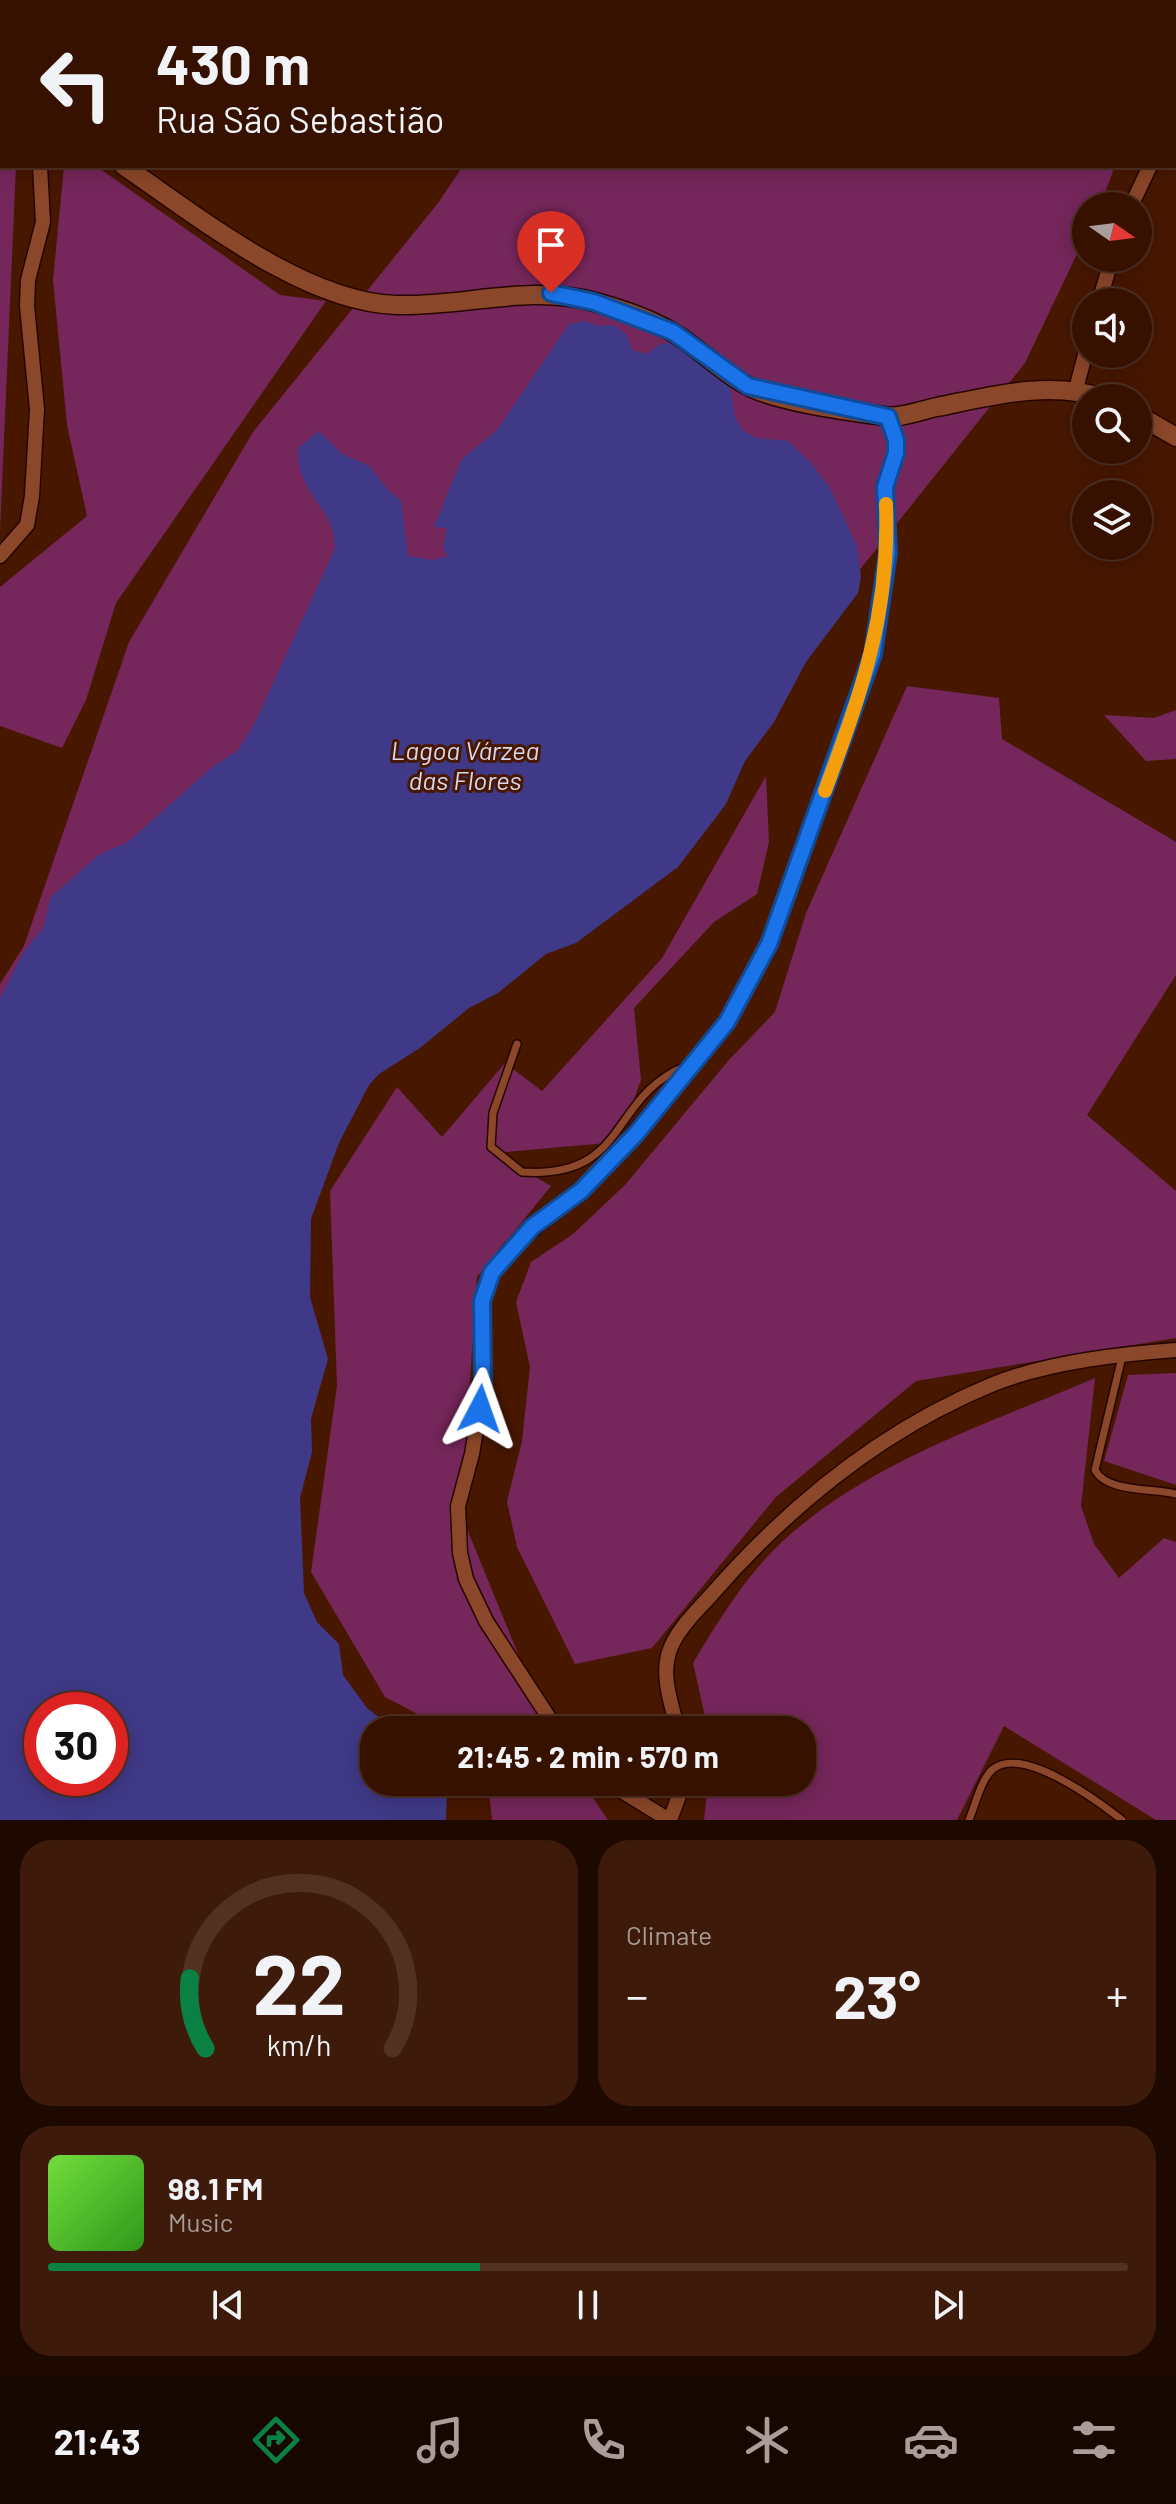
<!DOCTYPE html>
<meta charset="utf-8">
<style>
body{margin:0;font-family:Barlow,sans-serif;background:#3d1a0a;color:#f1f3f6;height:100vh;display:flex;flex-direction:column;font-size:30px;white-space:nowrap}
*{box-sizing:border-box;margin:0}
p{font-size:26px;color:#aa9d99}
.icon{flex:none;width:44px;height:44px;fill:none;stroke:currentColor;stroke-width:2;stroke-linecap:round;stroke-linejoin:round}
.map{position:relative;height:1820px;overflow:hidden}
.sheet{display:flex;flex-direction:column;gap:20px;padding:20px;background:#1e0900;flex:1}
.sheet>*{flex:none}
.guide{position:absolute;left:0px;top:0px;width:1176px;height:168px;box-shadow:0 4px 20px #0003,0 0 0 2px #503122;background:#361100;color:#f1f3f6;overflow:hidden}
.needle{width:52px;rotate:104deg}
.controls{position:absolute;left:1072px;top:192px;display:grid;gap:16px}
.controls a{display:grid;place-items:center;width:80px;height:80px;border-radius:50%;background:#361100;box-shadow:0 4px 20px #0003,0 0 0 2px #503122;font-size:40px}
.speed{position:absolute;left:24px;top:1692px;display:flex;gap:16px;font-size:40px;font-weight:700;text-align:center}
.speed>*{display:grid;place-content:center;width:104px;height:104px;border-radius:50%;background:#361100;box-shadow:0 4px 20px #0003,0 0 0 2px #503122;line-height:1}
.speed .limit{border:12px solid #d22;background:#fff;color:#111}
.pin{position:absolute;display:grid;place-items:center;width:68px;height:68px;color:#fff;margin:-82px -34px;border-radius:50% 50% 50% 0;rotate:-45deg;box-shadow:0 0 8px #0007}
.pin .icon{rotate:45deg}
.me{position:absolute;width:88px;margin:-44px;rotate:4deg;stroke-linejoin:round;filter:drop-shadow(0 0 6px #0008)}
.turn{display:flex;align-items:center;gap:28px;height:168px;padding:0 24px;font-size:36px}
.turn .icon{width:104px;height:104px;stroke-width:2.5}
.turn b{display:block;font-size:56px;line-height:68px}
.big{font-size:60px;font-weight:700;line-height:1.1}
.sheet .widget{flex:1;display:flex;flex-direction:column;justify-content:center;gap:12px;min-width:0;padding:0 28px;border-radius:32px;background:#3d1a0a}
.sheet .dial{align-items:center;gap:0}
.dial svg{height:208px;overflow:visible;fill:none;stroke:#503122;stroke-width:7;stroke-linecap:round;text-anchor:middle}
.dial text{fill:#f1f3f6;stroke:none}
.song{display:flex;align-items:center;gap:24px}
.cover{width:96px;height:96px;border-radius:12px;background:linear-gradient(135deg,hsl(100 70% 55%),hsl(110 70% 35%))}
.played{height:8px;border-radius:4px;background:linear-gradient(90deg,#0b8043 40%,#503122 40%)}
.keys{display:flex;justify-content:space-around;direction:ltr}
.heat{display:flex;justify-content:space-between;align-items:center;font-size:44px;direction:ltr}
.sheet .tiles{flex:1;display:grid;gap:20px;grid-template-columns:1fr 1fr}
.widget:last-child{grid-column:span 2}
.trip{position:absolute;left:360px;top:1716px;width:456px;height:80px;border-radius:32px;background:#361100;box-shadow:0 4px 20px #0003,0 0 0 2px #503122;font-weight:700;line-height:80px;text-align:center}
.menu{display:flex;height:128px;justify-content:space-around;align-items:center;background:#160700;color:#aa9d99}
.menu .icon{width:56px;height:56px}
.menu .current{color:#0b8043}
.menu b{font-size:36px;color:#f1f3f6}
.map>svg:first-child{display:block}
</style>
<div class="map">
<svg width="1176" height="1820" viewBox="0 0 1176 1820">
<rect width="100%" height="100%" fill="#481700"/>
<path fill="#75265b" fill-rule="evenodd" d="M0,0h504l1,2h-503v65z
M577,0h550l-551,2z
M0,102l2,64h14l-16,365z
M64,166h32l184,129 46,6 -210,302 -30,97 -24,48 -62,-22v-139l87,-71 -20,-91 -14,-145z
M463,166h652l-15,40h-14v29l-61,128 -223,279 -532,523 -17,650 -253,5v-836l24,-38 105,-304 124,-210 185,-229zM42,1710h68v68h-68z
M907,686l92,12 3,41 174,103v133l-89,140 89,76v147l-260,43 -140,116 -124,151 -77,16 -58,-117 -10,-45 15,-61 8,-74 -14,-65 15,-40 42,-28 52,-49 103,-124 47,-49 31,-99z
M1176,710v49l-30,2 -42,-46 50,3z
M766,776l3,66 -12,52 -43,28 -80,86 7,72 -23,62 -123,11 56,33 -74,91 -16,237 75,184 17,32h-105l-63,-33 -74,-125 26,-186 -7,-195 67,-104 45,50 63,-74 37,28 120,-133z
M1176,1373v112l-72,-24 24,-86z
M1095,1378l-14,128 13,38 25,34 45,-40 12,4v278h-20l-152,-94 -47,94h-253l4,-38h94v-52h-94l-15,-67c26,-43 53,-88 90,-122 87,-80 205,-117 312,-163z
M488,1782h94l26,38h-116z"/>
<path fill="#403987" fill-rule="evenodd" d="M584,321l15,5 15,-1 13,10 5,15 15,4 13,-10 15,-2 55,44 5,31 8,14 14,7 31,3 23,22 19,25 27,58 4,31 -3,16 -52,69 -32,60 -29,39 -19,43 -48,63 -102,76 -30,11 -48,39 -29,15 -49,40 -41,26 -10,11 -30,58 -28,76 -1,78 18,62 -17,60 1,33 -12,46 4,95 13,29 22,22 4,31 24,33 13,10 32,4 13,8h-51v52h73l-1,38h-446v-822l23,-45 20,-25 8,-31 48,-42 29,-13 83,-74 27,-18 17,-27 80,-175c-1,-44 -38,-51 -37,-100l21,-17 22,22 28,13 20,25 12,9 7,56 25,4 15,-4 -5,-8 4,-20 -13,-1 27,-67 36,-30 72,-106zM42,1710h68v68h-68z"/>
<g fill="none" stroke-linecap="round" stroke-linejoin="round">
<defs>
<path id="service" d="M517,1044l-24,69 -2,34 31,25c108,7 86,-75 164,-106
M1122,1357l-27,113c12,23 59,18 81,24
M969,1820c6,-14 12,-41 24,-51 30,-24 106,33 129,51"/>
<path id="minor" d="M412,2l3,-2
M1174,127l2,-2
M1131,206l19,-40
M1099,302l13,-44
M1076,389l10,-38
M0,556l27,-31 5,-29 5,-87 -10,-103 1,-26 15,-58 -3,-56
M557,1730l-71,-109 -20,-42 -6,-26 -2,-47 14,-52 11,-68 -1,-85 10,-29 18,-23 93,-79 124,-148 42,-78 104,-290 15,-101 -3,-66 11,-34v-13l-8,-23
M678,1730c-6,-24 -17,-53 -9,-78 7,-22 28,-41 43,-58 78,-89 170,-164 279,-209 53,-22 128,-31 185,-35
M607,1782l62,38
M670,1820l14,-38"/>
<path id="tertiary" d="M0,84l2,1
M124,166c75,51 180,136 272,139 67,2 133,-21 199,-3 26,7 55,17 79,31 25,15 47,39 74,53 30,16 100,25 136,30 16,3 37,-6 53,-9 55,-11 112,-27 167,-9
M1138,415l38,22"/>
</defs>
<use href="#service" stroke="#260500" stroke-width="10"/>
<use href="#minor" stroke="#260500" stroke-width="17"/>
<use href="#tertiary" stroke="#260500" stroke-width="21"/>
<use href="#service" stroke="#8b4729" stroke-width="7"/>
<use href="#minor" stroke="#8b4729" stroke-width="14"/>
<use href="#tertiary" stroke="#8b4729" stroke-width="18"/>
</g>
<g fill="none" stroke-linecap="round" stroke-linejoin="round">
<defs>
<path id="route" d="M480,1409l3,-23 -1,-85 10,-29 40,-45 49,-36 55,-57 91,-112 42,-78 104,-290 15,-101 -3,-66 11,-34v-13l-8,-23 -140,-31 -75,-54 -79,-30 -43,-9"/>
</defs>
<use href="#route" stroke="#114b97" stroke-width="20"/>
<use href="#route" stroke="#1a73e8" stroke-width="14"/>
<path stroke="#f59e0b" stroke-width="14" d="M825,791c37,-100 65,-178 61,-287"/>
</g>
<g text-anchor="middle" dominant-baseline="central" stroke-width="6" stroke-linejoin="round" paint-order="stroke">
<g font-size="26" font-style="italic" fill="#d7d8ef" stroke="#481700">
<text x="465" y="749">Lagoa Várzea<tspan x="465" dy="30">das Flores</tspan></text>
</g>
</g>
</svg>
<div class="controls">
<a><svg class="needle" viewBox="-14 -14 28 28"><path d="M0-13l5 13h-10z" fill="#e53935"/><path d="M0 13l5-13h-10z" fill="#aa9d99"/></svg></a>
<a><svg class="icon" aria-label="sound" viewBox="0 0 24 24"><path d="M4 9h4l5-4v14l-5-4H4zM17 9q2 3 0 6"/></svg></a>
<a><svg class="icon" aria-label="search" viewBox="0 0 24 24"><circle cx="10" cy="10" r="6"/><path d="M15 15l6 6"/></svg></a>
<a><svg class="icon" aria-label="layers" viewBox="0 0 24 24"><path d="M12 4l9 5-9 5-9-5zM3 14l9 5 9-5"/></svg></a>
</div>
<div class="speed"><div class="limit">30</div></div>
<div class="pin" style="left:551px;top:293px;background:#d93025"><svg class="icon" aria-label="arrive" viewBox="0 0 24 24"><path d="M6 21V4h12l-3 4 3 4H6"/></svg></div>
<svg class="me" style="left:480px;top:1409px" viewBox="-20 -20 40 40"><path d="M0-17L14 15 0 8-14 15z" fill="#1a73e8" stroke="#fff" stroke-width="4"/></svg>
<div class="trip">21:45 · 2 min · 570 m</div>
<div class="guide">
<div class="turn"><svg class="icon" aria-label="left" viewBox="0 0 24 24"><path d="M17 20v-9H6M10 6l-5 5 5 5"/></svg><div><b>430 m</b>Rua São Sebastião</div></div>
</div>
</div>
<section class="sheet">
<div class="tiles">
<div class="widget dial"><svg viewBox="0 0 100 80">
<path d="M14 69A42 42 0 1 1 86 69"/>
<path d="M14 69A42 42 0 0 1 8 42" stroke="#0b8043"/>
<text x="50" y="56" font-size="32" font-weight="700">22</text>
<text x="50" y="72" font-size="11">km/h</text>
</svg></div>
<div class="widget"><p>Climate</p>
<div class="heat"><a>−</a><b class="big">23°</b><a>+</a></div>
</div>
<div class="widget">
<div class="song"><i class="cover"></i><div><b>98.1 FM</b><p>Music</p></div></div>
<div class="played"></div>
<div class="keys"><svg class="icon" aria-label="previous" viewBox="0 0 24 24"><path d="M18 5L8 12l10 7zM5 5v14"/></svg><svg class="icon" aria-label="pause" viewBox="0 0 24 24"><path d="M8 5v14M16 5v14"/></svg><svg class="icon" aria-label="next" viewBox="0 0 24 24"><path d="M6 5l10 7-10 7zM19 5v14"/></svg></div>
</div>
</div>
</section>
<nav class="menu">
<b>21:43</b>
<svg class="icon current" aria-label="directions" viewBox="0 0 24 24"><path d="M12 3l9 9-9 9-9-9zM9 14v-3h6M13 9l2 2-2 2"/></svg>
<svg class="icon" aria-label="music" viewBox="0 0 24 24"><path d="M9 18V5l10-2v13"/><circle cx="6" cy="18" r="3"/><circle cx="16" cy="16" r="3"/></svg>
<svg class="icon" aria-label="phone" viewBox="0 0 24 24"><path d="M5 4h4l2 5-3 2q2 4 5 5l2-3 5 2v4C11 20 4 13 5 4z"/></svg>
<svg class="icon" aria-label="climate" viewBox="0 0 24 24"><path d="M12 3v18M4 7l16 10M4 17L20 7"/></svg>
<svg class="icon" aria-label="car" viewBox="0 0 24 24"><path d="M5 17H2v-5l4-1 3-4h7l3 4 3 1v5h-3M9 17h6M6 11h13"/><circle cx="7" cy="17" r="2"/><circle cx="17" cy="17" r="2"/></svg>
<svg class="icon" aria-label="filters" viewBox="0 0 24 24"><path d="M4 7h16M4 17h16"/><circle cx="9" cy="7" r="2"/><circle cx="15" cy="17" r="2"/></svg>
</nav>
